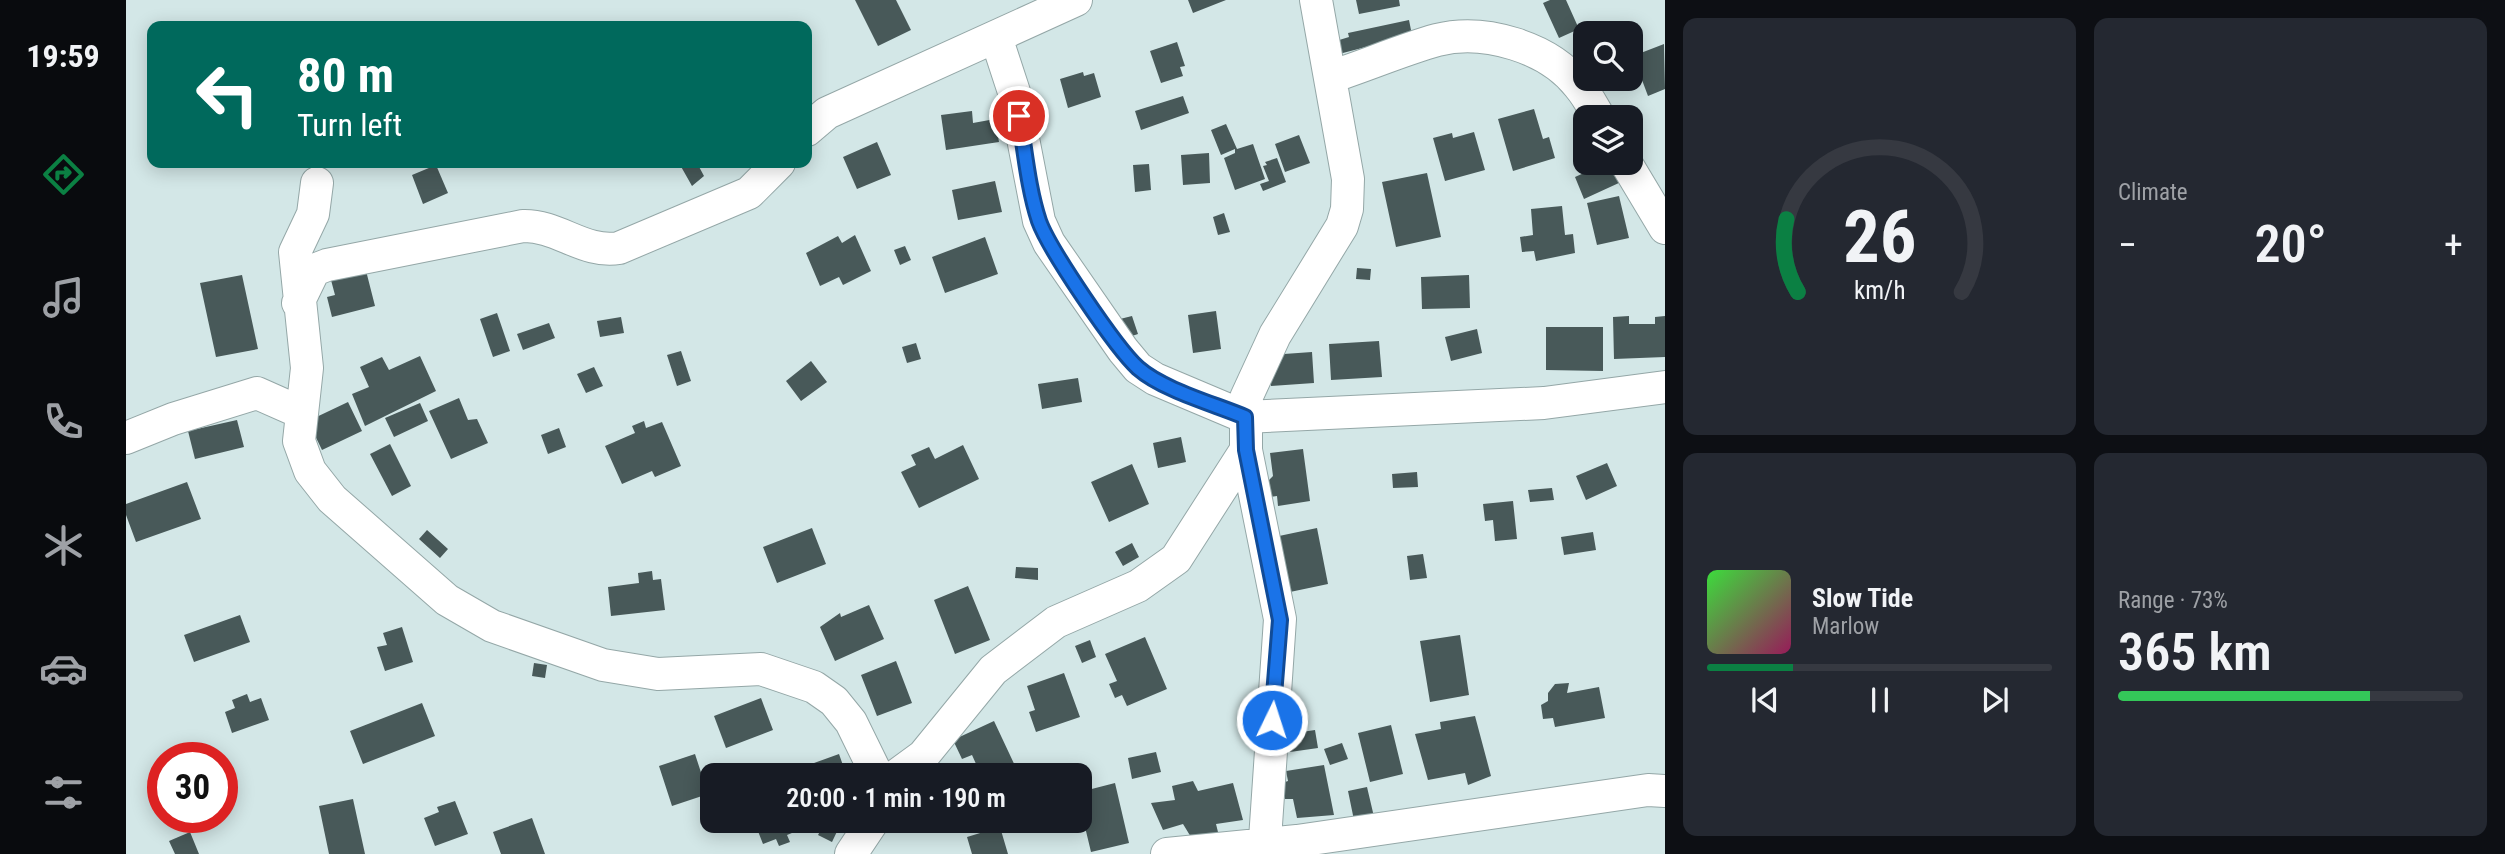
<!DOCTYPE html>
<meta charset="utf-8">
<style>
body{margin:0;font-family:"Roboto Condensed",sans-serif;background:#242831;color:#f1f3f6;height:100vh;display:flex;flex-direction:column;font-size:26px;white-space:nowrap}
*{box-sizing:border-box;margin:0}
p{font-size:23px;color:#9ea1a6}
.icon{flex:none;width:38px;height:38px;fill:none;stroke:currentColor;stroke-width:2;stroke-linecap:round;stroke-linejoin:round}
.map{position:relative;flex:1;overflow:hidden}
.details{display:flex;flex-direction:column;gap:18px;padding:18px;background:#0d0f14;width:840px}
.details>*{flex:none}
.banner{position:absolute;left:21px;top:21px;width:665px;height:147px;border-radius:14px;box-shadow:0 4px 18px #0003;background:#00695c;color:#fff;overflow:hidden}
.buttons{position:absolute;left:1447px;top:21px;display:grid;gap:14px}
.buttons a{display:grid;place-items:center;width:70px;height:70px;border-radius:14px;background:#171b24;box-shadow:0 4px 18px #0003;font-size:35px}
.speed{position:absolute;left:21px;top:742px;display:flex;gap:14px;font-size:35px;font-weight:700;text-align:center}
.speed>*{display:grid;place-content:center;width:91px;height:91px;border-radius:50%;background:#171b24;box-shadow:0 4px 18px #0003;line-height:1}
.speed .limit{border:10px solid #d22;background:#fff;color:#111}
.pin{position:absolute;display:grid;place-items:center;width:60px;height:60px;color:#fff;margin:-30px;border:4px solid #fff;border-radius:50%;box-shadow:0 2px 7px #0007}
.me{position:absolute;width:77px;margin:-38px;rotate:4deg;stroke-linejoin:round;filter:drop-shadow(0 0 5px #0008)}
.turn{display:flex;align-items:center;gap:24px;height:147px;padding:0 35px;font-size:32px}
.turn .icon{width:91px;height:91px;stroke-width:2.5}
.turn b{display:block;font-size:49px;line-height:60px}
.big{font-size:52px;font-weight:600;line-height:1.1}
.details .tile{flex:1;display:flex;flex-direction:column;justify-content:center;gap:10px;min-width:0;padding:0 24px;border-radius:14px;background:#242831}
.details .dial{align-items:center;gap:0}
.dial svg{height:182px;overflow:visible;fill:none;stroke:#363941;stroke-width:7;stroke-linecap:round;text-anchor:middle}
.dial text{fill:#f1f3f6;stroke:none}
.song{display:flex;align-items:center;gap:21px}
.cover{width:84px;height:84px;border-radius:10px;background:linear-gradient(135deg,hsl(120 70% 55%),hsl(330 70% 35%))}
.played{height:7px;border-radius:4px;background:linear-gradient(90deg,#0b8043 25%,#363941 25%)}
.keys{display:flex;justify-content:space-around;direction:ltr}
.heat{display:flex;justify-content:space-between;align-items:center;font-size:38px;direction:ltr}
.charge{height:10px;border-radius:5px;background:linear-gradient(90deg,#34c759 73%,#363941 0)}
.details .tiles{flex:1;display:grid;gap:18px;grid-template-columns:repeat(2,1fr)}
.trip{position:absolute;left:574px;top:763px;width:392px;height:70px;border-radius:14px;background:#171b24;box-shadow:0 4px 18px #0003;font-weight:600;line-height:70px;text-align:center}
main{display:flex;flex:1;min-height:0}
.dock{display:flex;flex-direction:column;width:126px;justify-content:space-around;align-items:center;background:#090b0e;color:#9ea1a6}
.dock .icon{width:49px;height:49px}
.dock .selected{color:#0b8043}
.dock b{font-size:32px;color:#f1f3f6}
.map>svg:first-child{display:block}
</style>
<main>
<nav class="dock">
<b>19:59</b>
<svg class="icon selected" aria-label="directions" viewBox="0 0 24 24"><path d="M12 3l9 9-9 9-9-9zM9 14v-3h6M13 9l2 2-2 2"/></svg>
<svg class="icon" aria-label="music" viewBox="0 0 24 24"><path d="M9 18V5l10-2v13"/><circle cx="6" cy="18" r="3"/><circle cx="16" cy="16" r="3"/></svg>
<svg class="icon" aria-label="phone" viewBox="0 0 24 24"><path d="M5 4h4l2 5-3 2q2 4 5 5l2-3 5 2v4C11 20 4 13 5 4z"/></svg>
<svg class="icon" aria-label="climate" viewBox="0 0 24 24"><path d="M12 3v18M4 7l16 10M4 17L20 7"/></svg>
<svg class="icon" aria-label="car" viewBox="0 0 24 24"><path d="M5 17H2v-5l4-1 3-4h7l3 4 3 1v5h-3M9 17h6M6 11h13"/><circle cx="7" cy="17" r="2"/><circle cx="17" cy="17" r="2"/></svg>
<svg class="icon" aria-label="filters" viewBox="0 0 24 24"><path d="M4 7h16M4 17h16"/><circle cx="9" cy="7" r="2"/><circle cx="15" cy="17" r="2"/></svg>
</nav>
<div class="map">
<svg width="1539" height="854" viewBox="0 0 1539 854">
<rect width="100%" height="100%" fill="#d3e7e7"/>
<path fill="#485959" d="M729,0h41l15,30 -33,16z
M1062,0h38l-33,13z
M1230,0h43l1,6 -41,8z
M1424,0h16l13,29 -20,9 -16,-35z
M1283,20l3,15 -73,19 -3,-13 13,-4 -1,-4z
M1051,42l8,24 -5,1 3,9 -22,7 -11,-32z
M1538,44l1,45 -17,7 -15,-40z
M957,72l1,4 10,-3 7,24 -33,11 -8,-29z
M1057,96l6,17 -48,17 -6,-19z
M1408,109l9,30 6,-2 6,21 -42,13 -15,-52z
M846,111l1,12 22,-4 4,23 -53,8 -5,-35z
M1100,124l11,25 16,-5 12,35 -30,11 -11,-32 11,-5v-4l-14,6 -10,-25z
M1348,132l11,38 -40,11 -12,-43 19,-5 1,5z
M1173,135l11,28 -25,9 -10,-28z
M751,142l14,33 -34,14 -14,-32z
M1083,153l1,30 -27,2 -2,-30z
M1151,158l9,24 -23,9 -3,-7 9,-3 -6,-15 4,-1 -2,-3z
M553,163h18l7,13 -12,10z
M1480,163h6l9,19 -37,17 -9,-22z
M1023,164l2,26 -16,2 -2,-27z
M310,165l12,28 -25,11 -11,-29z
M1301,173l14,64 -45,10 -14,-65z
M869,181l7,31 -44,8 -6,-30z
M1493,196l10,42 -32,7 -10,-42z
M1436,206l3,29 8,-1 2,19 -39,8 -2,-10 -12,1 -2,-15 13,-2 -2,-26z
M1098,213l6,19 -12,3 -5,-18z
M729,235l16,36 -28,14 -4,-8 -19,9 -14,-33 32,-17 4,7z
M859,237l13,37 -53,19 -13,-36z
M779,246l6,14 -11,5 -6,-15z
M236,255l13,51 -43,11 -5,-20 8,-2 -8,-30z
M1231,268l14,1 -1,11 -14,-1z
M116,275l16,74 -42,8 -16,-74z
M1343,275l1,33 -48,1 -1,-32z
M1090,311l5,38 -28,4 -5,-38z
M371,313l13,38 -17,6 -13,-38z
M1006,316l6,18 -12,4 -6,-19z
M1503,316v8h26v-7l10,-1v41l-51,2 -1,-42z
M495,317l3,16 -24,4 -3,-16z
M423,323l6,15 -32,12 -6,-16z
M1420,327h57v44l-57,-1z
M1351,329l5,24 -31,8 -6,-24z
M1253,341l3,36 -51,3 -2,-36z
M790,343l5,16 -14,4 -5,-16z
M555,351l10,30 -14,5 -10,-31z
M1186,352l2,31 -43,3 -2,-31z
M294,356l16,35 -71,35 -13,-32 17,-7 -9,-20 22,-10 7,13z
M685,361l16,21 -26,19 -15,-20z
M468,367l9,19 -17,7 -9,-19z
M952,378l4,24 -40,7 -4,-25z
M333,398l9,22 9,-1 11,24 -37,16 -22,-48z
M222,402l14,29 -40,19 -14,-29z
M294,403l8,18 -34,16 -9,-19z
M111,420l7,27 -49,12 -7,-28z
M518,421l2,7 16,-6 19,44 -26,11 -3,-6 -30,13 -17,-38 30,-13 -3,-7z
M433,428l7,19 -18,7 -7,-19z
M1055,437l5,25 -28,6 -5,-25z
M264,444l21,42 -19,10 -22,-42z
M837,445l16,34 -60,29 -18,-36 15,-7 -5,-10 18,-8 6,12z
M1177,449l7,52 -32,5 -1,-10 -8,1 -2,-15 6,-6 -3,-23z
M1481,463l10,23 -31,14 -10,-24z
M1006,464l17,40 -40,18 -18,-40z
M1291,472l1,15 -25,1 -1,-14z
M61,482l14,37 -65,23 -10,-27v-11z
M1426,488l2,12 -24,2 -2,-12z
M1387,501l4,38 -22,2 -2,-21 -8,1 -2,-17z
M686,528l14,36 -49,19 -14,-36z
M1191,528l11,56 -38,8 -11,-56z
M301,530l21,19 -8,9 -21,-19z
M1467,532l3,18 -32,5 -3,-18z
M1006,543l7,14 -16,9 -8,-14z
M1297,554l4,24 -17,2 -3,-24z
M890,567l22,1v12l-23,-2z
M526,571l1,9 8,-1 4,31 -54,6 -3,-29 31,-4 -1,-10z
M842,586l22,54 -35,14 -21,-54z
M743,605l15,34 -49,22 -15,-34 20,-14 1,4z
M114,615l10,27 -56,20 -10,-27z
M276,627l11,35 -28,9 -8,-24 10,-2 -4,-12z
M1334,635l9,60 -39,7 -10,-61z
M1019,637l22,52 -40,17 -5,-11 -7,3 -6,-14 8,-3 -12,-27z
M964,640l6,17 -14,6 -7,-17z
M770,661l16,42 -35,13 -16,-41z
M408,663l13,2 -2,13 -13,-2z
M938,673l16,44 -44,15 -7,-20 6,-2 -8,-24z
M1443,683l-2,10 32,-6 6,31 -50,9 -2,-9 -10,1 -2,-14 7,-4v-8l7,-9z
M121,694l3,8 11,-4 8,22 -37,13 -7,-21 10,-4 -3,-8z
M635,698l12,32 -47,18 -12,-32z
M296,703l13,33 -72,28 -13,-33z
M1349,716l16,60 -23,9 -3,-12 -37,7 -13,-46 26,-5 -1,-7z
M868,721l23,49 -11,5h-25l-9,-20 -10,4 -9,-19z
M1265,725l12,49 -33,8 -12,-49z
M1189,730l3,18 -28,4 -2,-18z
M1216,743l6,16 -18,6 -6,-16z
M1030,752l5,20 -29,7 -4,-21z
M569,754l13,40 -36,12 -13,-40z
M713,754l6,17 -11,4h-27l-4,-8z
M1198,765l10,50 -37,3 -4,-19h-8l-3,-16 6,-2 -2,-10z
M1067,781l5,10 35,-8 10,37 -27,4 3,12 -25,6 -11,-18 -20,6 -12,-27 24,-3 -3,-14z
M989,783l14,60 -38,9 -11,-46v-14z
M1241,787l8,34 -20,4 -7,-34z
M227,799l12,55h-36l-10,-48z
M329,801l13,33 -33,12 -11,-28 15,-6 -2,-5z
M406,818l13,36h-44l-8,-22z
M628,821h53l2,5 -22,9 3,7 -11,4 -3,-7 -13,5z
M691,821h25l-10,21 -14,-7 6,-11z
M874,827l8,27h-36l-5,-17z
M64,832l9,22h-24l-6,-13z"/>
<g fill="none" stroke-linecap="round" stroke-linejoin="round">
<defs>
<path id="minor" d="M870,37l18,55 25,129 10,22 74,107 15,18 17,11 90,38 299,-14 121,-16
M1204,77c35,-11 71,-27 107,-37 47,-12 112,7 142,46 8,9 14,21 20,31
M681,130l20,-17 249,-113
M1500,163l39,65
M191,183l-4,31 -18,38 12,116 -8,73 11,30 22,28 115,101 45,26 111,39 55,9 103,-5 53,18 20,14 17,21 26,53
M172,303l16,-33 13,-5 196,-39c35,-1 61,28 96,22l130,-55 30,-30
M0,438l47,-19 84,-26 45,20
M771,775l26,-19 70,-86 63,-48 82,-36 38,-27 70,-109
M725,854l22,-33
M1041,854l130,-13 351,-51 17,1
M1138,854l16,-235 -34,-169v-52l29,-63 67,-109 5,-17 1,-30 -32,-179"/>
</defs>
<use href="#minor" stroke="#94a7a7" stroke-width="34"/>
<use href="#minor" stroke="#fff" stroke-width="32"/>
</g>
<g fill="none" stroke-linecap="round" stroke-linejoin="round">
<defs>
<path id="route" d="M893,116c6,34 9,72 20,105 10,28 77,127 99,147 25,22 76,36 107,49l1,33 34,170 -8,100"/>
</defs>
<use href="#route" stroke="#114b97" stroke-width="18"/>
<use href="#route" stroke="#1a73e8" stroke-width="12"/>
</g>
</svg>
<div class="buttons">
<a><svg class="icon" aria-label="search" viewBox="0 0 24 24"><circle cx="10" cy="10" r="6"/><path d="M15 15l6 6"/></svg></a>
<a><svg class="icon" aria-label="layers" viewBox="0 0 24 24"><path d="M12 4l9 5-9 5-9-5zM3 14l9 5 9-5"/></svg></a>
</div>
<div class="speed"><div class="limit">30</div></div>
<div class="pin" style="left:893px;top:116px;background:#d93025"><svg class="icon" aria-label="arrive" viewBox="0 0 24 24"><path d="M6 21V4h12l-3 4 3 4H6"/></svg></div>
<svg class="me" style="left:1146px;top:720px" viewBox="-20 -20 40 40"><circle r="17" fill="#1a73e8" stroke="#fff" stroke-width="3"/><path d="M0-11L8 9 0 5-8 9z" fill="#fff"/></svg>
<div class="trip">20:00 · 1 min · 190 m</div>
<div class="banner">
<div class="turn"><svg class="icon" aria-label="left" viewBox="0 0 24 24"><path d="M17 20v-9H6M10 6l-5 5 5 5"/></svg><div><b>80 m</b>Turn left</div></div>
</div>
</div>
<section class="details">
<div class="tiles">
<div class="tile dial"><svg viewBox="0 0 100 80">
<path d="M14 69A42 42 0 1 1 86 69"/>
<path d="M14 69A42 42 0 0 1 9 37" stroke="#0b8043"/>
<text x="50" y="56" font-size="32" font-weight="700">26</text>
<text x="50" y="72" font-size="11">km/h</text>
</svg></div>
<div class="tile"><p>Climate</p>
<div class="heat"><a>−</a><b class="big">20°</b><a>+</a></div>
</div>
<div class="tile">
<div class="song"><i class="cover"></i><div><b>Slow Tide</b><p>Marlow</p></div></div>
<div class="played"></div>
<div class="keys"><svg class="icon" aria-label="previous" viewBox="0 0 24 24"><path d="M18 5L8 12l10 7zM5 5v14"/></svg><svg class="icon" aria-label="pause" viewBox="0 0 24 24"><path d="M8 5v14M16 5v14"/></svg><svg class="icon" aria-label="next" viewBox="0 0 24 24"><path d="M6 5l10 7-10 7zM19 5v14"/></svg></div>
</div>
<div class="tile"><p>Range · 73%</p><b class="big">365 km</b><div class="charge"></div></div>
</div>
</section>
</main>
